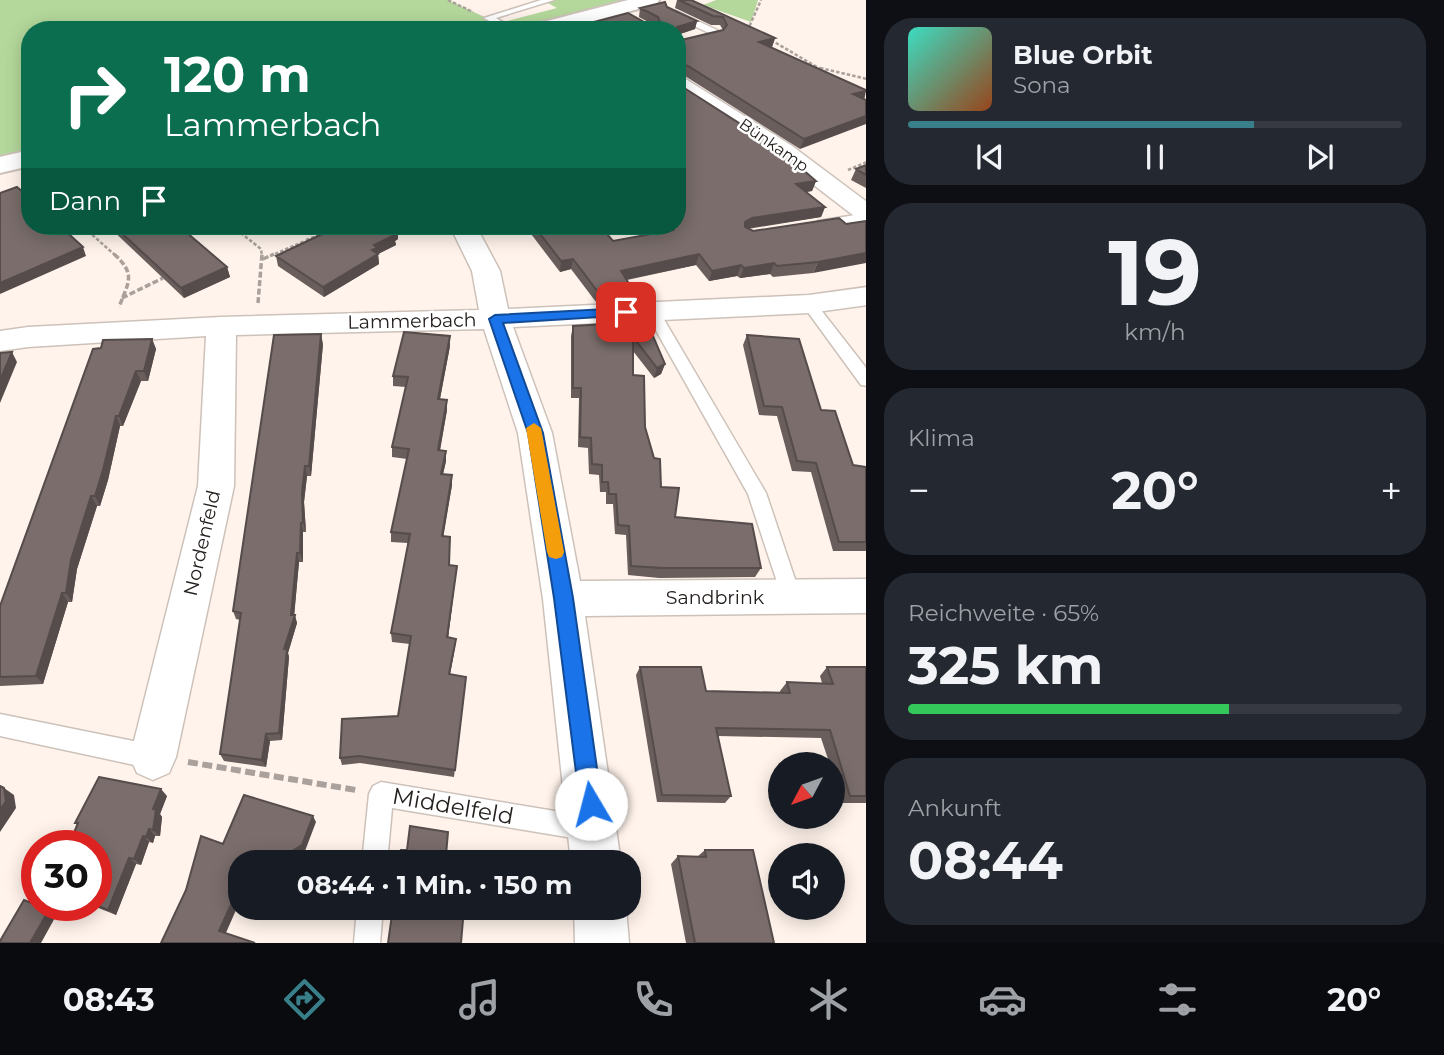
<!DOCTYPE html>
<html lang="de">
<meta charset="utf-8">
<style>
body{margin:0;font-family:Montserrat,sans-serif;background:#242831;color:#f1f3f6;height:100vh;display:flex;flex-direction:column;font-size:26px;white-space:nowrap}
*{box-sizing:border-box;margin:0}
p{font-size:23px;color:#9ea1a6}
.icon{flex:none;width:38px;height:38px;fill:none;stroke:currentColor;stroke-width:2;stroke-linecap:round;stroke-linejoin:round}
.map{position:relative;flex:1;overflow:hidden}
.details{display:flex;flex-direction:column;gap:18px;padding:18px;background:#0d0f14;width:578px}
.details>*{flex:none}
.top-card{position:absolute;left:21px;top:21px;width:665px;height:214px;border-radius:28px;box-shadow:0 4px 18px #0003;background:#0b6e4f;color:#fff;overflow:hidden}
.needle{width:46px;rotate:229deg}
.buttons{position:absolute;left:768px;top:752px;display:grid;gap:14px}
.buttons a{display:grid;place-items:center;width:77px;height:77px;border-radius:50%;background:#171b24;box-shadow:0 4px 18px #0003;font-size:35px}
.speed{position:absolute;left:21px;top:830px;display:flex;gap:14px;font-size:35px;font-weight:700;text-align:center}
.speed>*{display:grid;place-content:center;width:91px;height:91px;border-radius:50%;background:#171b24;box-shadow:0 4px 18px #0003;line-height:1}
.speed .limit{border:10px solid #d22;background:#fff;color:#111}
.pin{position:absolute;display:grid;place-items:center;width:60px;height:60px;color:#fff;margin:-30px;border-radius:14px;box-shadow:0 4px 10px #0006}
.me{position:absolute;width:77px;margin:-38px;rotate:352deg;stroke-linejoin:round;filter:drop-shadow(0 0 5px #0008)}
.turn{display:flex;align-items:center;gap:24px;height:147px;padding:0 28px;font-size:32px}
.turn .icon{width:91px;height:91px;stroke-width:2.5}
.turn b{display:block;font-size:49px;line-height:60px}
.then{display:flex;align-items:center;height:66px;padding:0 28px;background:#0003;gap:14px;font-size:26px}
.big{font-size:52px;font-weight:700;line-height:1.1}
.details .card{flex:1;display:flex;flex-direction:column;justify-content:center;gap:10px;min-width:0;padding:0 24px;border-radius:28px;background:#242831}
.details .dial{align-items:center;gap:0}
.dial b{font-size:91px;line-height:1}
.song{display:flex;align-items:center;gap:21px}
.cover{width:84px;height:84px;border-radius:10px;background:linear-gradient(135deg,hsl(170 70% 55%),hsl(20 70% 35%))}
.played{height:7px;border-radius:4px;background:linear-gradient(90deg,#387f89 70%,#363941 70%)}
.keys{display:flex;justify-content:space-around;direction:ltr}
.heat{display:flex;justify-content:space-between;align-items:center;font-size:38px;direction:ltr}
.charge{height:10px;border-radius:5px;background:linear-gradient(90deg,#34c759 65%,#363941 0)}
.trip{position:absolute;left:228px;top:850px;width:413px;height:70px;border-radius:28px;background:#171b24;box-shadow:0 4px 18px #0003;font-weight:700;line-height:70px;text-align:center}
.menu{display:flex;height:112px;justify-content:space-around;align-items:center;background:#090b0e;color:#9ea1a6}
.menu .icon{width:49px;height:49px}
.menu .selected{color:#387f89}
.menu b{font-size:32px;color:#f1f3f6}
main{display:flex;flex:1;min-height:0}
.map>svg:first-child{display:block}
</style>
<main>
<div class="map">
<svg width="867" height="943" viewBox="0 0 867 943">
<rect width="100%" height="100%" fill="#fff3eb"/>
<path fill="#b4d89b" d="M0,0h448l60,28 -478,2v120l-30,7z
M542,0h95l-114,29 -16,-8 50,-13z
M716,0h42l-7,22 -48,-17z"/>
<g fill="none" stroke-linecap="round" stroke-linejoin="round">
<defs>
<path id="lane" d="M541,0h13l-58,18 20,12h-11l-21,-12z
M676,11l41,19 2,2 -8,2 -38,-18z
M867,213v8l-49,8 -6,-4 6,-4z
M809,300l5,1 53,68v17l-6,-1 -59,-81z
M652,306l7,5 107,182 35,104 -3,6 -7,3 -7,-3 -36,-109 -103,-183z
M0,714l153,31 8,4 4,8 -4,8 -8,4 -153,-33z
M381,782l210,35 9,3 3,9 -3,9 -9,3 -199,-33 -5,55h-25l7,-69 4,-8z
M357,908h26l-3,35h-26z"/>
<path id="street" d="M677,76l7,2 108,68 75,56v19l-9,-2 -82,-63 -99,-65z
M450,226h26l24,45 8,38 301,-14 58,-8v18l-58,8 -296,14 39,106 28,148 287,-2v34l-282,3 36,247h-50l-28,-264 -25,-166 -34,-104 -248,6 -2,151 -58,271 -7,16 -16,7 -16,-7 -7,-16 68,-271 8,-150 -178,11 -28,4v-20l28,-4 193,-10 258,-7 -7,-39z
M574,908h52l3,35h-54z"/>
<path id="secondary" d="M628,0h31l-2,4 -98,26h-34l3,-4z
M30,150v16l-30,7v-16z"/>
</defs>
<use href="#lane" stroke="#cdc2ba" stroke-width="3"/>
<use href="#street" stroke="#cdc2ba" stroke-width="3"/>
<use href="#secondary" stroke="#cdc2ba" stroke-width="4"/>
<path stroke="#aba19c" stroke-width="2.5" stroke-dasharray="3.5 2" stroke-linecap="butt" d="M448,0l25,12
M745,29l5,-4 11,-25
M771,40l56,33
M820,68l47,11
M848,170l19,-8
M90,226l-2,5 28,25
M232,226l29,23 1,7
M306,240l21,-8
M270,256l35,-15 5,3"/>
<path stroke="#aba19c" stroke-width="3.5" stroke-dasharray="6 2.5" stroke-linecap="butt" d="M114,254c22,20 15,27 5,53
M263,259l11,-5
M122,298l41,-20
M258,303l4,-49"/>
<path stroke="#aba19c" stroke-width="6" stroke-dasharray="10 4.5" stroke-linecap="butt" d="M188,762l168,28"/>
<use href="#lane" fill="#fff" fill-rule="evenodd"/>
<use href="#street" fill="#fff" fill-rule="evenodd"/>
<use href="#secondary" fill="#fff" fill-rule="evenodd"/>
</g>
<path fill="#695e5c" d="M677,0h14l84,38 -3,9h-1l95,43 -66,59 -115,-73 -7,-3 -1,-32 46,-11 -3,-5h-9l-36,-17z
M667,7l30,14 -2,8 -18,6 -102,-6v-2l77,-3 -13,-7 1,-9z
M678,84l138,97 -4,10 -6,1 19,15 -4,10 -73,12 5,2 86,-13 -26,55 -40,4 -3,-3 -30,4 -3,-2 -28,5 -13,-16 -69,15 6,10 -2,11 -35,1 -25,-33 -11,3 -35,-46h75l13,15 49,-10 -5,-5h20z
M866,165v23l-15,-8 5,-11z
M108,226h71l48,41 3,10 -46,21z
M339,226h78l-19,9v4l-3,2 1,4 -18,9 1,10 -55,33 -46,-31 -2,-10z
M616,315l49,49 -4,10 -7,4 -21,-27v24l12,52 16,60 14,30 86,51 -6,9 -96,1 -31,-3 -2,-40 -11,-1 -2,-30h-7v-12h-6l-1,-17 -10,-1 -1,-26 -10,-1 1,-49h-8v-62l2,-10 40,-3z
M747,335l74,75 32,55 13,2v84h-33l-22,-79 -19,-1 -15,-55 -18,-1 -16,-70z
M152,339l4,10 -8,32h-7l-18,45h-3l-12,54 -8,26h-3l-20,63 -5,33h-4l-25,82 -43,2v-80l101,-258z
M323,344l-12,132h-4l-3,26 2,30h-3v30h-4l-5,53 3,8 -9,30 1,4 -7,83 -12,1 -4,26 -42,-6 -4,-7 20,-134 -4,-1 -3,-8z
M450,346l-10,53 7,11 -7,41 6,10 -3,13 9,1v10l-9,51 6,29 8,1 -9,72 8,1 -1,8 -5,28 16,2 -12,100 -94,-14 -18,2 -2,-7 58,-42 12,-72 -18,-2 -1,-9 17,-90 -17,-1v-10l16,-73 -15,-2v-10l14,-60 -13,-1v-10z
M640,667l66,24 74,2v-2l7,-9 35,1 -2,-7 7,-9h39v136h-25l-8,-27v-11h-3l-9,-27 -103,-2 13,60 -6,7 -68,-1 -21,-127z
M167,796l-7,18 2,3 -2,19h-5l-2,7 -4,-1 -8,23 -5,-1 -20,51 -25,-10h5l-19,-80 -2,-2z
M705,850l69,93h-88l-15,-79 7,-8 19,1z"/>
<path fill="#554c4b" d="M697,21l-2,8 -18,6v-8z
M775,38l-3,9 -15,4 2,-9z
M866,91l-2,10 -11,-7z
M866,116v8l-66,25 4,-10z
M816,181l-4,10 -20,3 4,-10z
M825,207l-4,10 -72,11 -7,5 3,-11 7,-4z
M397,226h20l-19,9v4l-3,2 1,4 -18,9 1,10 -55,33 -1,-10 49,-37 2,-5 18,-13 2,-5z
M83,247l3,9 -86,38v-11z
M866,253v10l-53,10 5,-11z
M699,254l-3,11 -77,16 2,-10z
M573,259l-2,10 -11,3 1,-11z
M774,263l-4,11 -30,4 4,-10z
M741,265l-4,11 -28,5 3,-10z
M227,267l3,10 -46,21 -3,-10z
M321,334l2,10 -12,132 -2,-10z
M450,336v10l-12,63v-10z
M152,339l4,10 -8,32 -4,-10z
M12,352l5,10 -17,41v-23z
M665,364l-4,10 -7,4 3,-10z
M136,371l5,10 -18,45 -4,-10z
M447,400v10l-9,50v-10z
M116,416l4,10 -12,54 -8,26 -5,-10z
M446,451v10l-5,22v-9z
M305,466l2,10 -3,26 2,30 -3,-10 -1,-29z
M452,475v10l-10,60v-9z
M91,496l6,10 -20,63 -5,33 -6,-9 5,-33z
M301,523l2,9v30l-3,-9z
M297,553l2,9 -5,56 1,-3 2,8 -9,30 1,4 -7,83 -3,-7 5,-84 7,-34z
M457,566l-1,9 -9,71v-9z
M62,593l6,9 -25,82 -7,-8z
M456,639l-1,8 -7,36 1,-9z
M266,734l4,7 -4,26 -4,-7z
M4,788l10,7 2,13 -16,24v-22z
M161,789l6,7 -7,18 2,3 -2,19 -7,-6v-21z
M313,816l3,6 -11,29 -12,8 -2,4h-5l3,-10z
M149,829l6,7 -2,7 -7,-6z
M143,836l6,6 -8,23 -7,-6z
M129,858l7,6 -20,51 -8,-5z
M240,885v16l-15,34 -6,-4z
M49,910l8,4 -16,29h-11z"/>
<path fill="#7a6d6b" stroke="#554c4b" stroke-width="2" d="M679,0h12l84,38 -16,4 107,48v1l-13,3 13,6v16l-62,23 -116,-73 -8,-2 -3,2v-31v6l46,-11 4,-5 -4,-8 -10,-1z
M665,2l2,5 30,14 -20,6v3h-107l8,-2 -3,-1 53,-14 18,10 12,1 2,-2 -2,-5 -18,-9z
M677,76l1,8 100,64 38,33 -20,3 29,23 -73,11 -7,4v5l8,4 86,-13 7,6 20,-3v32l-48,9 -41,4 -3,-3 -30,5 -3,-3 -29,6 -13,-17 -78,17 12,19 -35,2 -25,-33 -12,2 -27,-35h66l13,15 60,-11 -4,-4h8z
M866,165v10l-10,-6z
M17,187l13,11v28h30l23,21 -83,36v-90z
M114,226h65l48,41 -46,21z
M339,226h58l-3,1 4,2 -6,3 3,3 -21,10 3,3 -5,2 6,4 -55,33 -47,-31z
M643,313l22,51 -8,4 -24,-31v38l11,1 1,51 9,31 6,1 1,28 18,1 -4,29 77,7 9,44h-98l-32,-2 -2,-40 -11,-1 -2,-31h-7l-1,-12h-6v-17l-10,-1 -1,-26 -11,-1 1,-49h-8v-62l49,-3 -6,-8z
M404,332l46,4 -12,63 9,1 -9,50 8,1 -5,23 11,1 -10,61 8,1 -1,28 8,1 -10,71 9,2 -7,35 17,3 -11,93 -96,-14 -19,2 2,-39 56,-3 13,-80 -20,-3 19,-99 -19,-2 18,-83 -17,-2 16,-70 -15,-1z
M321,334l-12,132h-4l-3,27 1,29 -2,1 -1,30h-3l-6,62h4l-11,34h3l-8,84 -13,1 -4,26 -42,-6 21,-141 -8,-2 41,-276z
M747,335l52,4 22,71 14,1 18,54 13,2v75h-27l-23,-79 -19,-2 -15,-54 -18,-1z
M152,339l-8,32h-8l-17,45h-3l-13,54 -8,26h-4l-20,64 -5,33h-4l-26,83 -36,1v-71l93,-257 8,-1 2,-8z
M12,352l-12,28v-27z
M640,667h61l5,24 84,2 -3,-11 46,2 -6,-17h39v129h-16l-20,-66 -114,-2 15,68 -69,-1z
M99,777l62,12 -8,20 3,1 -3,20 -4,-1 -3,8 -3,-1 -9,23 -5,-1 -21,52 -13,-5h1v-60h-27l9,-22h-3z
M0,786l4,2 2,13 -6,9z
M244,795l69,21 -11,29 -13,8 -3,10h-46v22l-21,46 36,12h-94l25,-53 15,-54 22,8z
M410,826l38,6 -2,23 23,3 -1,5h-69l2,-13h6z
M705,850h48l21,93h-79l-17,-87 28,1z
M24,900l25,10 -19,33h-30v-2z
M393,908h71l-3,35h-73z"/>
<path fill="#1a73e8" stroke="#114b97" stroke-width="2" d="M626,308l7,4 -2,3 -128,8 40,110 30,165 29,206 -4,8 -7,3 -8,-3 -3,-8 -26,-206 -26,-165 -39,-114 6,-4z"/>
<path fill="#f59e0b" d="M534,423l7,5 23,124 -2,5 -6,2 -7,-2 -2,-5 -21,-124z"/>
<g text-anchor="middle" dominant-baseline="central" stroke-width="5" stroke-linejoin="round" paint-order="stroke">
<g font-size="16" fill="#25201e" stroke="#fff">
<text transform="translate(774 145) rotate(35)">Bünkamp</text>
</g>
<g font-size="19" fill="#25201e" stroke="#fff">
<text transform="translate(412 321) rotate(-1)">Lammerbach</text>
<text transform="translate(202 543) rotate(-77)">Nordenfeld</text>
<text x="715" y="597">Sandbrink</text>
</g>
<g font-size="23" fill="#25201e" stroke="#fff">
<text transform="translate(453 806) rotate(10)">Middelfeld</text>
</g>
</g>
</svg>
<div class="buttons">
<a><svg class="needle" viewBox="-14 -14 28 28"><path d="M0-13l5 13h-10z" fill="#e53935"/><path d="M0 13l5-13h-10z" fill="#9ea1a6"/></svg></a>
<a><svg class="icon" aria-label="sound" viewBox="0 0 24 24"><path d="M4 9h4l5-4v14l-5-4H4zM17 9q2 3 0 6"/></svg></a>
</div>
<div class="speed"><div class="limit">30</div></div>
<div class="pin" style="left:626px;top:312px;background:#d93025"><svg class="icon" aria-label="arrive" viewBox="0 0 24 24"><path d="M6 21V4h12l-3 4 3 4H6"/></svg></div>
<svg class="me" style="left:591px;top:804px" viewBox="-20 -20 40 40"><circle r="19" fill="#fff"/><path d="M0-13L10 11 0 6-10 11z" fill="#1a73e8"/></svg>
<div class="trip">08:44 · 1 Min. · 150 m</div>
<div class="top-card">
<div class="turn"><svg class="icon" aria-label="right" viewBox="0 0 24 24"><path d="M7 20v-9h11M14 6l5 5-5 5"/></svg><div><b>120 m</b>Lammerbach</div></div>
<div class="then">Dann<svg class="icon" aria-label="arrive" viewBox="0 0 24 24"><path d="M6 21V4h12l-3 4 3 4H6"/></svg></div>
</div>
</div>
<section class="details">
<div class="card">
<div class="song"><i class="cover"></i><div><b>Blue Orbit</b><p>Sona</p></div></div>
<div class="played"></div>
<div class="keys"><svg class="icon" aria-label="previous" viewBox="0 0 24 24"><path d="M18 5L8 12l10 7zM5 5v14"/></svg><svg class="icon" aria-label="pause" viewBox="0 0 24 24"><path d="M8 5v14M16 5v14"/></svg><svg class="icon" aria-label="next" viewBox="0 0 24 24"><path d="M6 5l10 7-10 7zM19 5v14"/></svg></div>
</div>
<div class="card dial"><b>19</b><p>km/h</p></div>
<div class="card"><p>Klima</p>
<div class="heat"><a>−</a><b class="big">20°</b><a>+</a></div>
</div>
<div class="card"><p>Reichweite · 65%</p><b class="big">325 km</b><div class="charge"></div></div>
<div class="card"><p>Ankunft</p><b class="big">08:44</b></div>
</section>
</main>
<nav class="menu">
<b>08:43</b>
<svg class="icon selected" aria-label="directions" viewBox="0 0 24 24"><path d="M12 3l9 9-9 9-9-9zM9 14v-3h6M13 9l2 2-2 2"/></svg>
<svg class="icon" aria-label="music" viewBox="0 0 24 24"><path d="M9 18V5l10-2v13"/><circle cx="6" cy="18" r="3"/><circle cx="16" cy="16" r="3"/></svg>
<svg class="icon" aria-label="phone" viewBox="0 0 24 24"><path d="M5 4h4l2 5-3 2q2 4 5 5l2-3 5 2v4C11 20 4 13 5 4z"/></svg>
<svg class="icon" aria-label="climate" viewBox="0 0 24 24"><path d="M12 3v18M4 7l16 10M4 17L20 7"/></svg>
<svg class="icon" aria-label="car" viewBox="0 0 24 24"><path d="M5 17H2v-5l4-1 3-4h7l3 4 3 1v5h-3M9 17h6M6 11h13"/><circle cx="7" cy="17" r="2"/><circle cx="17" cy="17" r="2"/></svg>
<svg class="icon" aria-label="filters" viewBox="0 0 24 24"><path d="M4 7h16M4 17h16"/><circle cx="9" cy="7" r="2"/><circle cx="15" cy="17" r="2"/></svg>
<b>20°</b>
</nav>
